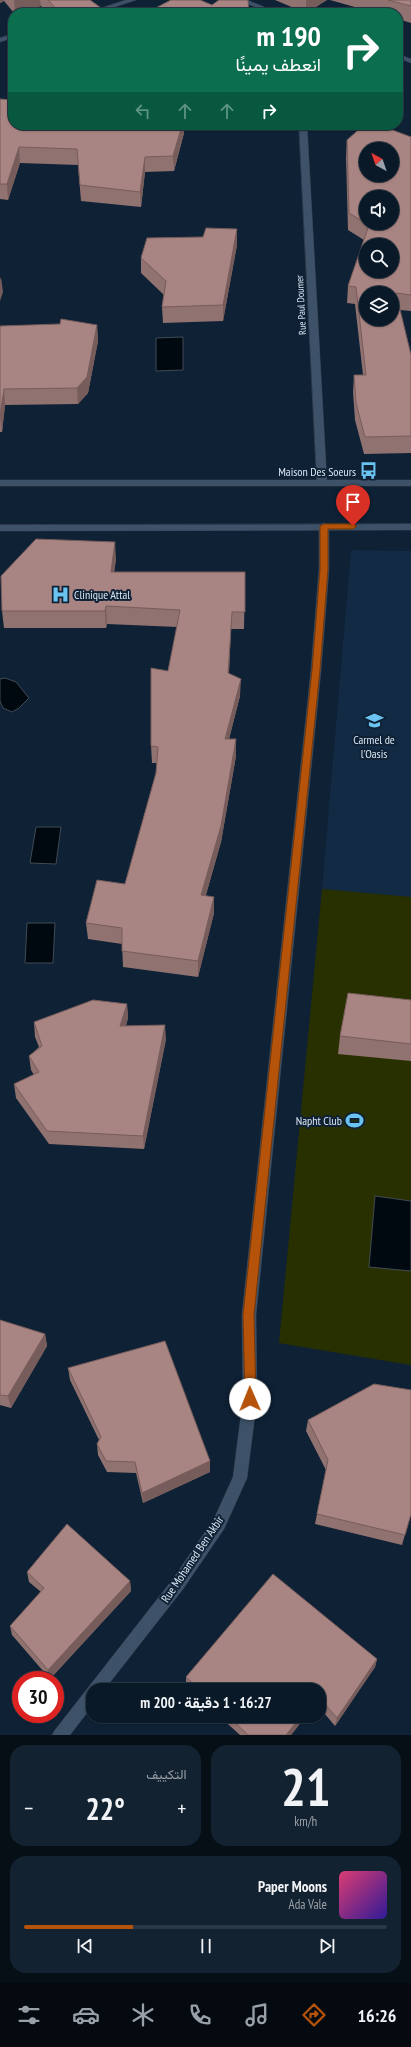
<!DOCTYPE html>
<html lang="ar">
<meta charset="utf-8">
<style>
body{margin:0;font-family:"PT Sans Narrow",Vazirmatn,sans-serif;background:#132230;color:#f1f3f6;direction:rtl;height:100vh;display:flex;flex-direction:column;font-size:15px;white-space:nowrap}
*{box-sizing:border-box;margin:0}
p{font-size:13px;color:#99a0a8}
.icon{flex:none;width:22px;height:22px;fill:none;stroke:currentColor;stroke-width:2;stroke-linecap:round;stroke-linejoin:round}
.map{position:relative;height:1735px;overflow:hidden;direction:ltr}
.drawer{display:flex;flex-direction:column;gap:10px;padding:10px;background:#060e16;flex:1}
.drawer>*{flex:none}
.top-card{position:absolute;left:8px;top:8px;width:395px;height:122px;border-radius:16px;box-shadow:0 1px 3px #0004,0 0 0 1px #2a3845;direction:rtl;background:#0b6e4f;color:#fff;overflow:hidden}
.needle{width:26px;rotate:320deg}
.tools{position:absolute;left:359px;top:142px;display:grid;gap:8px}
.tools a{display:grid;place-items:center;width:40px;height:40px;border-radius:50%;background:#0a1928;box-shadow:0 1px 3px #0004,0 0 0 1px #2a3845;font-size:20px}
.speed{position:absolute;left:12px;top:1671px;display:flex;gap:8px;font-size:20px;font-weight:700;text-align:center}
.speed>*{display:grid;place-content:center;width:52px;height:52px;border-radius:50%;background:#0a1928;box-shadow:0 1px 3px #0004,0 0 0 1px #2a3845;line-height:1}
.speed .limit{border:6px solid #d22;background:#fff;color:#111}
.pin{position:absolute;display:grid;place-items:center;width:34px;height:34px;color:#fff;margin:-41px -17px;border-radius:50% 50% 50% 0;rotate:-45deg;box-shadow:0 0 4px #0007}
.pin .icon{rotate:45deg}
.me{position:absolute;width:44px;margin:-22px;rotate:359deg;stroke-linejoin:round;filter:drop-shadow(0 0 3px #0008)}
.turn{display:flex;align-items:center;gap:14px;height:84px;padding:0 16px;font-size:18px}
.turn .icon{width:52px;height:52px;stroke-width:2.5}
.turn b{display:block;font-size:28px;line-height:34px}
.lanes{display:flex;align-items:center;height:38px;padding:0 16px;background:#0003;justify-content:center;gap:20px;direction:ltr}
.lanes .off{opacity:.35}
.big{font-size:30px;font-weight:700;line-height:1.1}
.drawer .card{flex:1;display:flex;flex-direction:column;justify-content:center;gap:6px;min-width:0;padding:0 14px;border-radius:16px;background:#132230}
.drawer .dial{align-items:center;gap:0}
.dial b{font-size:52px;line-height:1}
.song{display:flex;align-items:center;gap:12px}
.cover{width:48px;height:48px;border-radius:6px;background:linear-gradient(135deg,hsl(340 70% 55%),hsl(250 70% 35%))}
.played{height:4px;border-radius:2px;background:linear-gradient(90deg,#b45309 30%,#2a3845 30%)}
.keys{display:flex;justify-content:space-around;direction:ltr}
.heat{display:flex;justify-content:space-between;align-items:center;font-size:22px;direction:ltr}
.drawer .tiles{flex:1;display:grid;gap:10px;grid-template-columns:1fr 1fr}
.card:last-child{grid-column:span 2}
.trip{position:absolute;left:86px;top:1683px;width:240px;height:40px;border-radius:16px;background:#0a1928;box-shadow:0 1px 3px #0004,0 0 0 1px #2a3845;font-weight:700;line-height:40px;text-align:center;direction:rtl}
.tab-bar{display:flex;height:64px;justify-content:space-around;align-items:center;background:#040a10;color:#99a0a8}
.tab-bar .icon{width:28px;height:28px}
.tab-bar .selected{color:#b45309}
.tab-bar b{font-size:18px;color:#f1f3f6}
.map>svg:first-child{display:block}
</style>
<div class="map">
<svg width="411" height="1735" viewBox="0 0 411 1735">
<rect width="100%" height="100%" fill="#0e2135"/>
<path fill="#122a43" d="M351,550l60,1v346l-89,-8z"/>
<path fill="#293000" d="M322,889l89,8v468l-132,-22z"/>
<path fill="#000810" stroke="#414b54" d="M183,337v33l-27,1v-33z
M5,678l11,4 13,16 -10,10 -7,4 -9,-4 -3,-7v-22z
M36,827h25l-5,37 -26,-1z
M27,923h28l-2,40h-28z
M375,1196l36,5v70l-42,-4z"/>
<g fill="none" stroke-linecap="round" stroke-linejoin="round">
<defs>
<path id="minor" d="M126,0h10l-40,13h-10z
M238,0h9l32,13h-9z
M13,34v4l-13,4v-4z
M398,54l13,5v4l-13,-5z
M299,125h8l20,358 -5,3 -5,-3z
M324,523l5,3v43l-8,101 -65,645 1,84 -10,79 -23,51 -41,60 -79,101h-11v15l-23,30h-18l3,-5 118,-151 41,-60 19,-42 10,-78 -1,-84 69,-645 8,-101v-43z"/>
<path id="tertiary" d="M0,480h411v6h-411z
M411,524v6l-411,1v-6z"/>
</defs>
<use href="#minor" stroke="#303a4b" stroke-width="1"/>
<use href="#tertiary" stroke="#303a4b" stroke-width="1"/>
<use href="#minor" fill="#3d5268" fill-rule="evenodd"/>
<use href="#tertiary" fill="#3d5268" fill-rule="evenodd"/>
</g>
<path fill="#907270" d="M0,0h90l18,13h-61l-6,-7 -27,7 -10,-12 -4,2z
M275,0h52l-21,13z
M330,0h81v23l-13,-4v-6h-22z
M0,99l13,26h171v8l-10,38 -29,1 -4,35 -60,-6 -3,-36 -58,-2 -12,37 -8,-1z
M411,137v174l-11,-1 11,45v98l-47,1 -9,-34 -2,-28 1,-17h9l-8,-71 -8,-1 1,-17 16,-46 -16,-10 -2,-73 1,-17z
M237,245l-14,76 -60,2 -1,-16 2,-12 -23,-22v-15z
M97,325l1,16 -10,52 -10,11 -73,1 -3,27h-2v-106z
M116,559l-2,13h131l-1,57h-13l-2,44 11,23 -11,43 7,17 -15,86 -15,53 8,18 -16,64 -75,-10 -1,-23 -34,-5 -2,-16 39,-39 31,-111 1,-10h-5l-1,-17 17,-75 9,-44 -70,-3 -1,4h-102l-2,-17z
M411,1000v61l-73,-7 2,-18z
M127,1004l1,14 -2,8 40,13 -22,110 -95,-5 -33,-46 -2,-14 20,-9 -3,-5 -2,-14 10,-9 -4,-10 -1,-15z
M0,1320l45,14 2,12 -36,62 -11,-3z
M68,1368l142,93v11l-67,31 -7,-30 -29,-1 -9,-17 -1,-11 2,-4 -29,-60z
M308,1420l103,94 -9,31 -87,-21 2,-10 9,-44 -20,-39z
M27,1572l103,9 1,10 -81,88 -38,-44 -2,-9 31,-34 -12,-10z
M377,1659l-2,8 -40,59 -16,-19v-17h-128l-5,-5v-8z
M219,1716h87l-15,19h-51z"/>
<path fill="#765c5b" d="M0,0h4v1l-4,2z
M14,0h26l1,6 -26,7z
M306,0h21l-21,13z
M182,125h2v8l-10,38 -1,-15z
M19,147l1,16 -12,37 -1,-16z
M145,157v15l-4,35 -1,-15z
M237,229v16l-14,76v-16z
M1,277l2,15 -3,9v-21z
M97,325l1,16 -10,52 -10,11 -1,-16z
M4,389l1,16 -3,27 -2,-16z
M115,542l1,17 -4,30 -1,-17z
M106,606l1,18 -1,4 -1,-17z
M232,612l-1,17 -3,61v-17z
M241,679l-1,17 -15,59v-16z
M236,739v17l-15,86 -20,69v-16z
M214,897v16l-16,64v-16z
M127,1004l1,14 -7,22 -1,-14z
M165,1025l1,14 -22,110 -1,-13z
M45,1334l2,12 -36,62 -3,-12z
M210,1461v11l-67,31 -1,-10z
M130,1581l1,10 -81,88 -2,-9z
M377,1659l-2,8 -40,59 2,-8z
M301,1716h5l-15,19h-5z"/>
<path fill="#a88482" stroke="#765c5b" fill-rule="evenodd" d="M48,0h42l18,13h-48z
M171,0h29l12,5 7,-5h29l1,13h-103z
M388,0h23v6z
M0,99l13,1v25h169l-9,31 -28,1 -5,35 -60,-7 -3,-36 -58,-2 -12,37h-7z
M364,125h15l32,12v158l-15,-2 15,62v81l-46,1 -9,-34 -2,-28h12l-10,-88 -8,-1 21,-61 -20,-12 -2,-73zM366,149h26v26h-26zM366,197h26v26h-26zM366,245h26v26h-26zM366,293h26v26h-26z
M206,228l31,1 -14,76 -61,2 4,-26 -25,-23 6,-20 56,-1z
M61,319l36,6 -10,52 -10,11 -73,1 -4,27v-90l60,-2z
M36,539l79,3 -4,30h134v40h-13l-4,61 13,6 -16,60h11l-15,87 -20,69 13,2 -16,64 -76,-10v-23l-36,-5 11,-43 28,4 31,-111 2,-26 -7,-1v-78l17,3 12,-61 -74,-4 -1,5h-103l-1,-35z
M348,993l63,7v44l-71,-8z
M93,1000l34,4 -7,22 45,-1 -22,111 -96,-5 -33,-47 25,-12 -10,-16 13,-10 -8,-24z
M0,1320l45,14 -37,62 -8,-1z
M165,1341l45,120 -68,32 -7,-31 -29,-1 -9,-17 4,-7 -33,-69z
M374,1384l37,6v124l-6,21 -88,-21 11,-54 -20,-40z
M67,1524l63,57 -82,89 -38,-44 34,-38 -17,-16z
M273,1574l104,85 -40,59 -18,-21v-7h-119l-14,-13z
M228,1716h73l-15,19h-38z"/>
<path fill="#b45309" stroke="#753606" d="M324,524h29l4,2 -4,3h-25v40l-8,101 -66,645 2,84 -2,4 -4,2 -4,-2 -1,-4 -2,-84 69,-645 8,-101v-43z"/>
<defs>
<symbol id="bus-bare" viewBox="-9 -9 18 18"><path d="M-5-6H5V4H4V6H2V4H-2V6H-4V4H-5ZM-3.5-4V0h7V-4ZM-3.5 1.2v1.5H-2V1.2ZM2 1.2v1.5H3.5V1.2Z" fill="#6bc3f2" stroke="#0e2135" stroke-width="2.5" paint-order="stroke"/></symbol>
<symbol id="hospital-bare" viewBox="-9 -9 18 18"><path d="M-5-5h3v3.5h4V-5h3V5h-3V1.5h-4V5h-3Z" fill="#6bc3f2" stroke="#0e2135" stroke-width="2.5" paint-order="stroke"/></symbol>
<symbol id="school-bare" viewBox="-9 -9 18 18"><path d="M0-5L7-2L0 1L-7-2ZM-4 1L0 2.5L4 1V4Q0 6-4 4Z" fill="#6bc3f2" stroke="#0e2135" stroke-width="2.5" paint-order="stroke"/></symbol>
<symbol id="stadium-bare" viewBox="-9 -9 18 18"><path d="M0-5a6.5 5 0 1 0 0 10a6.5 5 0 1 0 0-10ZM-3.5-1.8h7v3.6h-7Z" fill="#6bc3f2" stroke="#0e2135" stroke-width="2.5" paint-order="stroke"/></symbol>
</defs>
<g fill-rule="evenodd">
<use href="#bus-bare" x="356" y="458" width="25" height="25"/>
<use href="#hospital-bare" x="48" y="582" width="25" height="25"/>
<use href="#school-bare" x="362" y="708" width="25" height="25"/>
<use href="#stadium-bare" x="342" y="1108" width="25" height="25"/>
</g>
<g text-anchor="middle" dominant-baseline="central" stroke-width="4" stroke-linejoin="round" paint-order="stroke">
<g font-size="10" fill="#dae6f3" stroke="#0e2135">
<text transform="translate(301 305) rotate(-93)">Rue Paul Doumer</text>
</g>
<g font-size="12" fill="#dae6f3" stroke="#0e2135" text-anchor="end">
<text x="356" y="471">Maison Des Soeurs</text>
<text x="74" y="594" text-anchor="start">Clinique Attal</text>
<text x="374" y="739" text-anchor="middle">Carmel de<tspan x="374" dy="14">l'Oasis</tspan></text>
<text x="342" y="1120">Napht Club</text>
</g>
<g font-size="12" fill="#dae6f3" stroke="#0e2135">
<text transform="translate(192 1559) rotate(-56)">Rue Mohamed Ben Akbir</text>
</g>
</g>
</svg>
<div class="tools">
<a><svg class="needle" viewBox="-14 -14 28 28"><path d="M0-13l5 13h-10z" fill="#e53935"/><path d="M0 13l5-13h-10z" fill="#99a0a8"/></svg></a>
<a><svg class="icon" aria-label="sound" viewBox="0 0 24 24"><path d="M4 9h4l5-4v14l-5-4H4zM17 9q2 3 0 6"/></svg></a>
<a><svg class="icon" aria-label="search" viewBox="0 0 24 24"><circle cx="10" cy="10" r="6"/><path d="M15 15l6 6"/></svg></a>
<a><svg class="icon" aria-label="layers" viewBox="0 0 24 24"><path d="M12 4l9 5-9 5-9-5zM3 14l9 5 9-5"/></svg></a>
</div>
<div class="speed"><div class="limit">30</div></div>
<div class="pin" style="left:353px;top:526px;background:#d93025"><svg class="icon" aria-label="arrive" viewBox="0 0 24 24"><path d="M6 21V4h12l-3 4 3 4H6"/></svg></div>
<svg class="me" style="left:250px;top:1399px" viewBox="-20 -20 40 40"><circle r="19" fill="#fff"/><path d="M0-13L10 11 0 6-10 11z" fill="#b45309"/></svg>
<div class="trip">16:27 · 1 دقيقة · 200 m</div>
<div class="top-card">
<div class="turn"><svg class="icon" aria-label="right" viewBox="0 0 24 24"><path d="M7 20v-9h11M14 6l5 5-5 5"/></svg><div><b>190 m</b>انعطف يمينًا</div></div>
<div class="lanes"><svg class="icon off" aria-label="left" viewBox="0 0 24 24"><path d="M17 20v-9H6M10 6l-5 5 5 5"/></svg><svg class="icon off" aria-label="ahead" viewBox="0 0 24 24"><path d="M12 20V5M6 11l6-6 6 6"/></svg><svg class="icon off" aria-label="ahead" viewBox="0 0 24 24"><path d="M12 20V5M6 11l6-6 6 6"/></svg><svg class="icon" aria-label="right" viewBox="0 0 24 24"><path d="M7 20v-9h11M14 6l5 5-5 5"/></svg></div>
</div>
</div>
<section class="drawer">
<div class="tiles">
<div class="card dial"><b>21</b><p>km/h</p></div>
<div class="card"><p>التكييف</p>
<div class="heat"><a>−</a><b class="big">22°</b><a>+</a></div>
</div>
<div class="card">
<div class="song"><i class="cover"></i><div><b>Paper Moons</b><p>Ada Vale</p></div></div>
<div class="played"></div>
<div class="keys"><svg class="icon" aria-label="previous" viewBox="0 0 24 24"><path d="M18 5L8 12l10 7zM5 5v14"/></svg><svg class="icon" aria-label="pause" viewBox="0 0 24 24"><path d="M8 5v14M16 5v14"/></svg><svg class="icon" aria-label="next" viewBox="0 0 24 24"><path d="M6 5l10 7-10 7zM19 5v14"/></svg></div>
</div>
</div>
</section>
<nav class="tab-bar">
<b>16:26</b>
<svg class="icon selected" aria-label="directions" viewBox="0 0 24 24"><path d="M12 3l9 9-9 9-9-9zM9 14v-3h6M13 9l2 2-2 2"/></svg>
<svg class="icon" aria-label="music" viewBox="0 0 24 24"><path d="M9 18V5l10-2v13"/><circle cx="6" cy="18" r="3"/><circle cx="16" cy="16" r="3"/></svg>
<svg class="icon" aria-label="phone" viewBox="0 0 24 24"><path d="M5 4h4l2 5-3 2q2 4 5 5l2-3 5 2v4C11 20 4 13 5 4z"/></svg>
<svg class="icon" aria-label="climate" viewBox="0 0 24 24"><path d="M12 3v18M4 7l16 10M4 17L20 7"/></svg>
<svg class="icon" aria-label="car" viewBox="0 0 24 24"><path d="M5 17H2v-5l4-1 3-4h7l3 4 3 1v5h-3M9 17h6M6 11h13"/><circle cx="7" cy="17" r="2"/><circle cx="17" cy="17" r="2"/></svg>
<svg class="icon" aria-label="filters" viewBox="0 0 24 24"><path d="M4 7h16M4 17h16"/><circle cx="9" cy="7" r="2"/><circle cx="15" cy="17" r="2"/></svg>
</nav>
